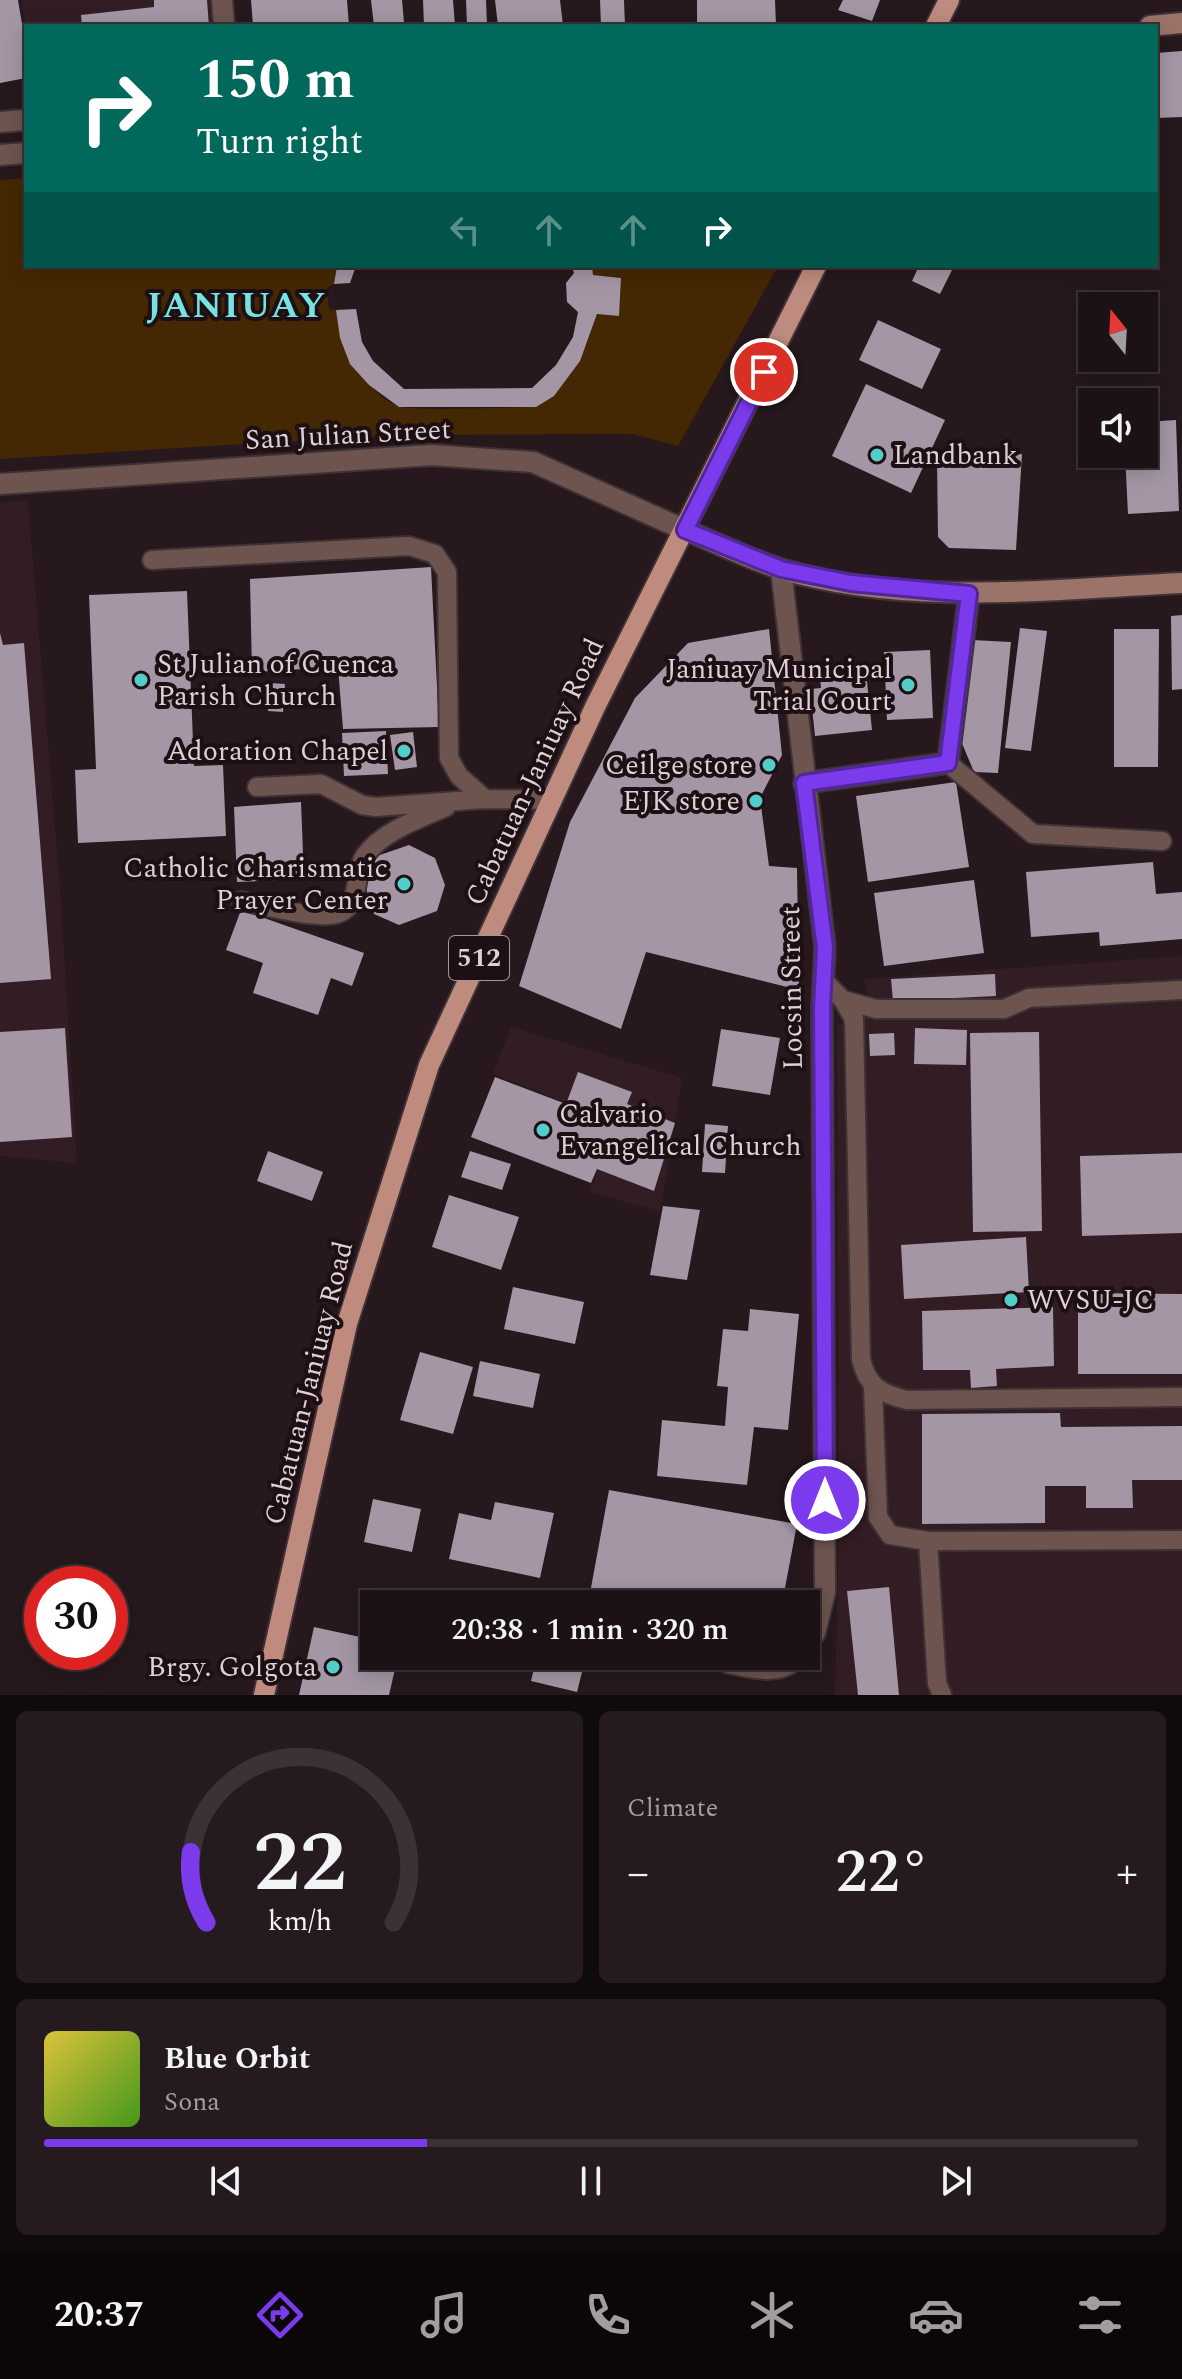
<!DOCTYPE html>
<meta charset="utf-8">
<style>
body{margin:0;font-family:Spectral,serif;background:#251b1e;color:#f1f3f6;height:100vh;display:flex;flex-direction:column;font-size:30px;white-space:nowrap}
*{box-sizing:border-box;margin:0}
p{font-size:26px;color:#a09ea0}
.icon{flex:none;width:44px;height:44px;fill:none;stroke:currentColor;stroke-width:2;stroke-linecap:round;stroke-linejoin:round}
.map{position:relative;height:1695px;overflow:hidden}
.details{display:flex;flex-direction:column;gap:16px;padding:16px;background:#0f0a0c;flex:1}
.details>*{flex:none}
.guide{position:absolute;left:24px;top:24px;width:1134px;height:244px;border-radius:0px;box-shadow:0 4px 20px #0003,0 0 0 2px #3a3234;background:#00695c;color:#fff;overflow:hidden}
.needle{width:52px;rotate:342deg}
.tools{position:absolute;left:1078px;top:292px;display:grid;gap:16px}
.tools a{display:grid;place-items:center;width:80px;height:80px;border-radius:0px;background:#1c1215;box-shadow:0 4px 20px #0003,0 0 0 2px #3a3234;font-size:40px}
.speed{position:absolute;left:24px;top:1566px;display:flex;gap:16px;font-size:40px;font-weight:700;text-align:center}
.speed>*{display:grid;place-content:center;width:104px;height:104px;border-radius:50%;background:#1c1215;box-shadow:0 4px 20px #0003,0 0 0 2px #3a3234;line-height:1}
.speed .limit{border:12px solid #d22;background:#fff;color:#111}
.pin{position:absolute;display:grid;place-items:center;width:68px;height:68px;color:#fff;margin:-34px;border:4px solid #fff;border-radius:50%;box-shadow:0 2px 8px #0007}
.me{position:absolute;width:88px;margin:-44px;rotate:0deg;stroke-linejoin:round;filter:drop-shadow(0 0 6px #0008)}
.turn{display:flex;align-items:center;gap:28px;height:168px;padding:0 40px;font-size:36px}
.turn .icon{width:104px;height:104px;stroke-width:2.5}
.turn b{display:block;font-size:56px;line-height:68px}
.lanes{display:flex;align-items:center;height:76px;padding:0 40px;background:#0003;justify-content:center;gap:40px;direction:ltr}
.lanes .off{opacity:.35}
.big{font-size:60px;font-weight:600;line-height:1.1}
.details .widget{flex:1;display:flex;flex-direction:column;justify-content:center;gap:12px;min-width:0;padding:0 28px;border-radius:12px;background:#251b1e}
.details .dial{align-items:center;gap:0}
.dial svg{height:208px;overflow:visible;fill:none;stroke:#3a3234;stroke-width:7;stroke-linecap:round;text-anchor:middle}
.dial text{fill:#f1f3f6;stroke:none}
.song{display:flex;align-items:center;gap:24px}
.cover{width:96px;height:96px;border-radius:12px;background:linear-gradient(135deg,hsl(50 70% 55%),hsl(100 70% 35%))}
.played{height:8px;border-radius:4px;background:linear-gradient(90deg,#7c3aed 35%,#3a3234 35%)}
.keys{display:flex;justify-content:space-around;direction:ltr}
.heat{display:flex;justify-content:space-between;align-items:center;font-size:44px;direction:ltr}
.details .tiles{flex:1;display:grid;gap:16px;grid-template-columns:1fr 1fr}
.widget:last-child{grid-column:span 2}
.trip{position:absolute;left:360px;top:1590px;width:460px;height:80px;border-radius:0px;background:#1c1215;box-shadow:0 4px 20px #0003,0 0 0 2px #3a3234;font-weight:600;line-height:80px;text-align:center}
.tabs{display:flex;height:128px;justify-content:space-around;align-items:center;background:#0b0708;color:#a09ea0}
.tabs .icon{width:56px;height:56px}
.tabs .on{color:#7c3aed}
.tabs b{font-size:36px;color:#f1f3f6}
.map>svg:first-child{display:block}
</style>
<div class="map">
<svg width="1182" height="1695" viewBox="0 0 1182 1695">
<rect width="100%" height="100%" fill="#26181c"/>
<path fill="#331d24" d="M21,0h190l2,26h-187z
M28,501l32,388 17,274 -77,-7v-654z
M1182,956v739h-347l4,-167 -2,-503 34,-11 -7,-35z
M511,1027l171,51 -22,133 -70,-19 24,-70 -121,-48z"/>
<path fill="#442803" d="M26,178v88h311l-3,18 -7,4 2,21 7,1c5,35 26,81 62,96 15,6 114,1 137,1 36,-21 50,-55 62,-93l22,2 2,-38 -28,-3 -1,-9h186l-100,180 -45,-12 -241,1 -392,24v-279z"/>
<path fill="#a496a4" d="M0,0h18l8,48v30l-26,5z
M154,0h53l2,26h-127l-1,-11 73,-8z
M251,0h96l2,26h-96z
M371,0h31l2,23 -30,3z
M423,0h30l2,26h-31z
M466,0h20l1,26h-20z
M495,0h65l3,26h-65z
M600,0h24l1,26h-24z
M697,0h78l1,26h-79z
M843,0h37l-8,21 -34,-11z
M1182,51v66l-26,1v-65z
M337,266h19l-6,17 -16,1z
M572,266h20l1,9 28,3 -2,38 -22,-2 -17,47 -26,35 -18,11h-137l-30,-22 -19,-21 -10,-26 -4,-28 20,-1 6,33 11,19 31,28 128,-1 24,-23 17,-28 5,-25 -11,-10 -1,-19 8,-10z
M919,266h35l-14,28 -28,-13z
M878,320l63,29 -19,40 -63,-29z
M866,384l79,36 -34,73 -79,-37z
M1176,420l3,91 -51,3 -3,-60h19v-32z
M1022,454l-6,96 -67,-2 -11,-11 -1,-80z
M431,567l8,160 -96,2 -5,-62 -86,5 -2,-93z
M187,591l7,175 29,-1 3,71 -148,7 -3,-73 21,-1 -7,-174z
M1182,615v74l-10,1 -1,-74z
M1020,628l27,3 -16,120 -26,-3z
M769,629l13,126 -22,43 9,68 28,2 2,122 -153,-38 -25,77 -102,-43 51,-164 65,-124 53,-55z
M1114,629h45l-1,138h-44z
M0,633l3,12 21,-2 27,336 -51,4z
M972,640l39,2 -13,131 -24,-1 -13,-31z
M930,650l3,68 -46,2 -3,-68z
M865,662l7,68 -57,6 -5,-47 11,-1 -2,-21z
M270,683l15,1 -2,28 -15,-1z
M386,731l2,43 -44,2 -2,-43z
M413,732l4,35 -22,3 -5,-35z
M956,782l13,85 -101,15 -12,-86z
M301,802l3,77 -67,3 -3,-75z
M409,845l26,13 10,27 -8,26 -38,14 -25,-11 -10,-32 13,-26z
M1153,862l3,32 26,-2v47l-82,7 -1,-14 -68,5 -5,-65z
M974,880l10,73 -100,13 -10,-73z
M241,910l123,43 -12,33 -21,-8 -13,37 -65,-22 10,-30 -37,-13z
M995,974l1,22 -103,5 -2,-22z
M65,1028l7,109 -72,5v-110z
M915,1028l52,2 -1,35 -52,-1z
M721,1029l59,9 -10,57 -58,-9z
M1039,1032l3,199 -69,1 -3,-199z
M894,1033l1,22 -25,1 -1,-22z
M578,1072l54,20 -5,12 48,19 -21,68 -57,-22 -6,14 -120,-46 24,-60 71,27z
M705,1124l23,2 -3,47 -23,-1z
M268,1151l55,21 -11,29 -55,-20z
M470,1151l41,13 -9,26 -41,-13z
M1182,1153v80l-100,3 -2,-80z
M449,1195l70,22 -18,53 -69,-23z
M663,1206l37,4 -13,70 -37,-5z
M1026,1237l3,55 -125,7 -3,-54z
M513,1287l71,15 -9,42 -71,-15z
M1078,1293l104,1v80h-104z
M1053,1307l1,59 -58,3 1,17 -26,2 -1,-18h-47l-1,-59z
M750,1309l49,5 -11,116 -34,-3 -7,58 -90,-9 5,-56 63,6 3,-39 -11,-1 6,-57 25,2z
M420,1352l53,15 -20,67 -53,-14z
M480,1361l60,13 -7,34 -60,-12z
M1060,1413l1,14 121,-1v54h-50l1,28h-47v-22h-41v37l-123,1v-110z
M609,1490l188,34 -15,80h-194z
M373,1499l48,10 -9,43 -48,-10z
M495,1502l59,11 -14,65 -91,-19 10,-46 32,7z
M889,1587l10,108h-41l-11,-104z
M314,1627l60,13v16h24l-9,39h-90z
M537,1656h49l-9,36 -46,-11z"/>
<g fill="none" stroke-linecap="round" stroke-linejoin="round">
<defs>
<path id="service" d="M152,560l257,-14 26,8 12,18 2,186 10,18 26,23
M948,763l85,71 129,7
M257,787l64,-3 41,21 14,2 109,-8 67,1
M241,901c23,4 77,20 98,12 23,-8 14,-42 27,-59 19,-24 53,-35 80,-47
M824,981l19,19 11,19 7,340c6,27 20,35 46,41l275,-3
M843,1000l33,9h128l25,-11 153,-8
M873,1387l5,130 12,18 38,6 9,142 5,12
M928,1541l254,-1"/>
<path id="minor" d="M222,0l2,26
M781,569l44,379 -3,59 3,585 -10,41 -9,12
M804,783l144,-20 21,-169
M728,1663c22,4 54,14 70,-7"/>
<path id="tertiary" d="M0,122l26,-2
M0,155l26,-2
M0,484l432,-29 101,7 152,68"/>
<path id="secondary" d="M1150,26l32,-3
M685,530c32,13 64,29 96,39 126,38 272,20 401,14"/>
<path id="primary" d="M936,26l13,-26
M264,1695l83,-371 82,-259 166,-358 221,-441"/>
</defs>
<use href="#service" stroke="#3f3236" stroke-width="22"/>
<use href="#minor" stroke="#3f3236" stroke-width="24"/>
<use href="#tertiary" stroke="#3f3236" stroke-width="24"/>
<use href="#secondary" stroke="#3f3236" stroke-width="24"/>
<use href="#primary" stroke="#3f3236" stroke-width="24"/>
<use href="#service" stroke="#6d544e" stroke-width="18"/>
<use href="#minor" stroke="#6d544e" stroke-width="20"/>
<use href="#tertiary" stroke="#6d544e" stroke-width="20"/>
<use href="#secondary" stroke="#9b7369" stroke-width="20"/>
<use href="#primary" stroke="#bf8b7e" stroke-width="20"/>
</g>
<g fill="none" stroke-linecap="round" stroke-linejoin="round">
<defs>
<path id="route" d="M764,372l-79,158 96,39 70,14 118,11 -21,169 -144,20 21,165 -3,59 3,493"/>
</defs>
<use href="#route" stroke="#51269a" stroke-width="20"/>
<use href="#route" stroke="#7c3aed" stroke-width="14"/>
</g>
<g fill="#53cdca" stroke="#1d0f13" stroke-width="3">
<circle cx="877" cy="455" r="8"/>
<circle cx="141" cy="680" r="8"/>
<circle cx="908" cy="685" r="8"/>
<circle cx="404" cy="751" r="8"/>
<circle cx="769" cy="765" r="8"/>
<circle cx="756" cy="801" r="8"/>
<circle cx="404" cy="884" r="8"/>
<circle cx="543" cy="1130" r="8"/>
<circle cx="1011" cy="1300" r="8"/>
<circle cx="333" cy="1667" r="8"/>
</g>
<g text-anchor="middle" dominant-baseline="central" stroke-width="8" stroke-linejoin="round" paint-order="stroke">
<rect fill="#1d0f13" stroke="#a3979a" stroke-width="2" x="449" y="936" width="60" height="44" rx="6"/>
<g font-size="26" font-weight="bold" fill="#dcd1d4">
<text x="479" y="958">512</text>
</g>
<g font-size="28" fill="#dcd1d4" stroke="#1d0f13">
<text transform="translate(348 435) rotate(-3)">San Julian Street</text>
<text transform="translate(535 772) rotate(-65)">Cabatuan-Janiuay Road</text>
<text transform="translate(792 988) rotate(-91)">Locsin Street</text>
<text transform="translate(309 1383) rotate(-76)">Cabatuan-Janiuay Road</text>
</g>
<g font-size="28" fill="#dcd1d4" stroke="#1d0f13" text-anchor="end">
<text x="893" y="455" text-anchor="start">Landbank</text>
<text x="157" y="664" text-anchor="start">St Julian of Cuenca<tspan x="157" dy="32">Parish Church</tspan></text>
<text x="892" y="669">Janiuay Municipal<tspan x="892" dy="32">Trial Court</tspan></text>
<text x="388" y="751">Adoration Chapel</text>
<text x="753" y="765">Ceilge store</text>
<text x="740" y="801">EJK store</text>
<text x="388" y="868">Catholic Charismatic<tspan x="388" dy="32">Prayer Center</tspan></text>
<text x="559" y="1114" text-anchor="start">Calvario<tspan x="559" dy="32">Evangelical Church</tspan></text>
<text x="1027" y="1300" text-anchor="start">WVSU-JC</text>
<text x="317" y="1667">Brgy. Golgota</text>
</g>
<g font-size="36" font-weight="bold" letter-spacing="2" fill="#77e3e0" stroke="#1d0f13">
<text x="237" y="306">JANIUAY</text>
</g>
</g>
</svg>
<div class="tools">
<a><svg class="needle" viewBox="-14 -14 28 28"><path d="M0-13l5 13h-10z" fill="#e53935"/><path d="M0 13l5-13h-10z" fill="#a09ea0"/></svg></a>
<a><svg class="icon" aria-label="sound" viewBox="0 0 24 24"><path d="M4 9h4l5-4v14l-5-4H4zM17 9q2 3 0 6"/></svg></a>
</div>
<div class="speed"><div class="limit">30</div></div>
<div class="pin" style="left:764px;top:372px;background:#d93025"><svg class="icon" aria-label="arrive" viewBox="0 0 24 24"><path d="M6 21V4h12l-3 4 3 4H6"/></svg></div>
<svg class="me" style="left:825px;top:1500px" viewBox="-20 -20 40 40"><circle r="17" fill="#7c3aed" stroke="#fff" stroke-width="3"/><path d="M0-11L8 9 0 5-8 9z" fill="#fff"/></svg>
<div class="trip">20:38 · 1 min · 320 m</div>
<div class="guide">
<div class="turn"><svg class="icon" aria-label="right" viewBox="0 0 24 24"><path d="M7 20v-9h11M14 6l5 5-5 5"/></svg><div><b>150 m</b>Turn right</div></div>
<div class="lanes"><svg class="icon off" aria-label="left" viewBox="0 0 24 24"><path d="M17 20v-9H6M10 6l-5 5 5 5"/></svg><svg class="icon off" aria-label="ahead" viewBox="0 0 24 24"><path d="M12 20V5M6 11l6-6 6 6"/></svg><svg class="icon off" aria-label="ahead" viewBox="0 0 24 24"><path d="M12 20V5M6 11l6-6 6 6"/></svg><svg class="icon" aria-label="right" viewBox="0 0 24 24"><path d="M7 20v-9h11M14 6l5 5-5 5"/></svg></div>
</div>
</div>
<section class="details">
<div class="tiles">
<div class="widget dial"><svg viewBox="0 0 100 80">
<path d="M14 69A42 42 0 1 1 86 69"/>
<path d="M14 69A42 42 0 0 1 8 42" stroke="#7c3aed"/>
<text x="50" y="56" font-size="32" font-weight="700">22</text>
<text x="50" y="72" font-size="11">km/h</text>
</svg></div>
<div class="widget"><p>Climate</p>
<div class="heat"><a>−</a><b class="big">22°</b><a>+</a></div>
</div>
<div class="widget">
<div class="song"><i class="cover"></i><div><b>Blue Orbit</b><p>Sona</p></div></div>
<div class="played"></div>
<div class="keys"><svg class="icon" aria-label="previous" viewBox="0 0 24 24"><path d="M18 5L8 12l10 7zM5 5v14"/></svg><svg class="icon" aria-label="pause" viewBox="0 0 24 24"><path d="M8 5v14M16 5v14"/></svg><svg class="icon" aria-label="next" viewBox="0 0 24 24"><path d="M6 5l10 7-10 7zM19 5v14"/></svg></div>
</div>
</div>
</section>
<nav class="tabs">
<b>20:37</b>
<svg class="icon on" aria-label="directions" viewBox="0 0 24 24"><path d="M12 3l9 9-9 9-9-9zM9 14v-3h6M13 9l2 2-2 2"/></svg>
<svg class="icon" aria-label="music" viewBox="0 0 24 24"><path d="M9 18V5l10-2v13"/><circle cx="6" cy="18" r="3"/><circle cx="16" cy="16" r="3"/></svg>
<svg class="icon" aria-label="phone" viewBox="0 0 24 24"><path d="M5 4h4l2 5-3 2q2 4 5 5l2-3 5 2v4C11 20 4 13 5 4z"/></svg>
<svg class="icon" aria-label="climate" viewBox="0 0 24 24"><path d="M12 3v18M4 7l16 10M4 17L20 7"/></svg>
<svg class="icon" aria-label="car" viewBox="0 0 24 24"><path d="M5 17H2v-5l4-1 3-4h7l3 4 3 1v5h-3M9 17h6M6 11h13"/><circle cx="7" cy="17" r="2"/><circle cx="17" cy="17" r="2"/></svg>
<svg class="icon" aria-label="filters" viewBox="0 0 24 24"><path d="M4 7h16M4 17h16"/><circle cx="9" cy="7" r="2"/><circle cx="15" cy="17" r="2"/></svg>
</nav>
